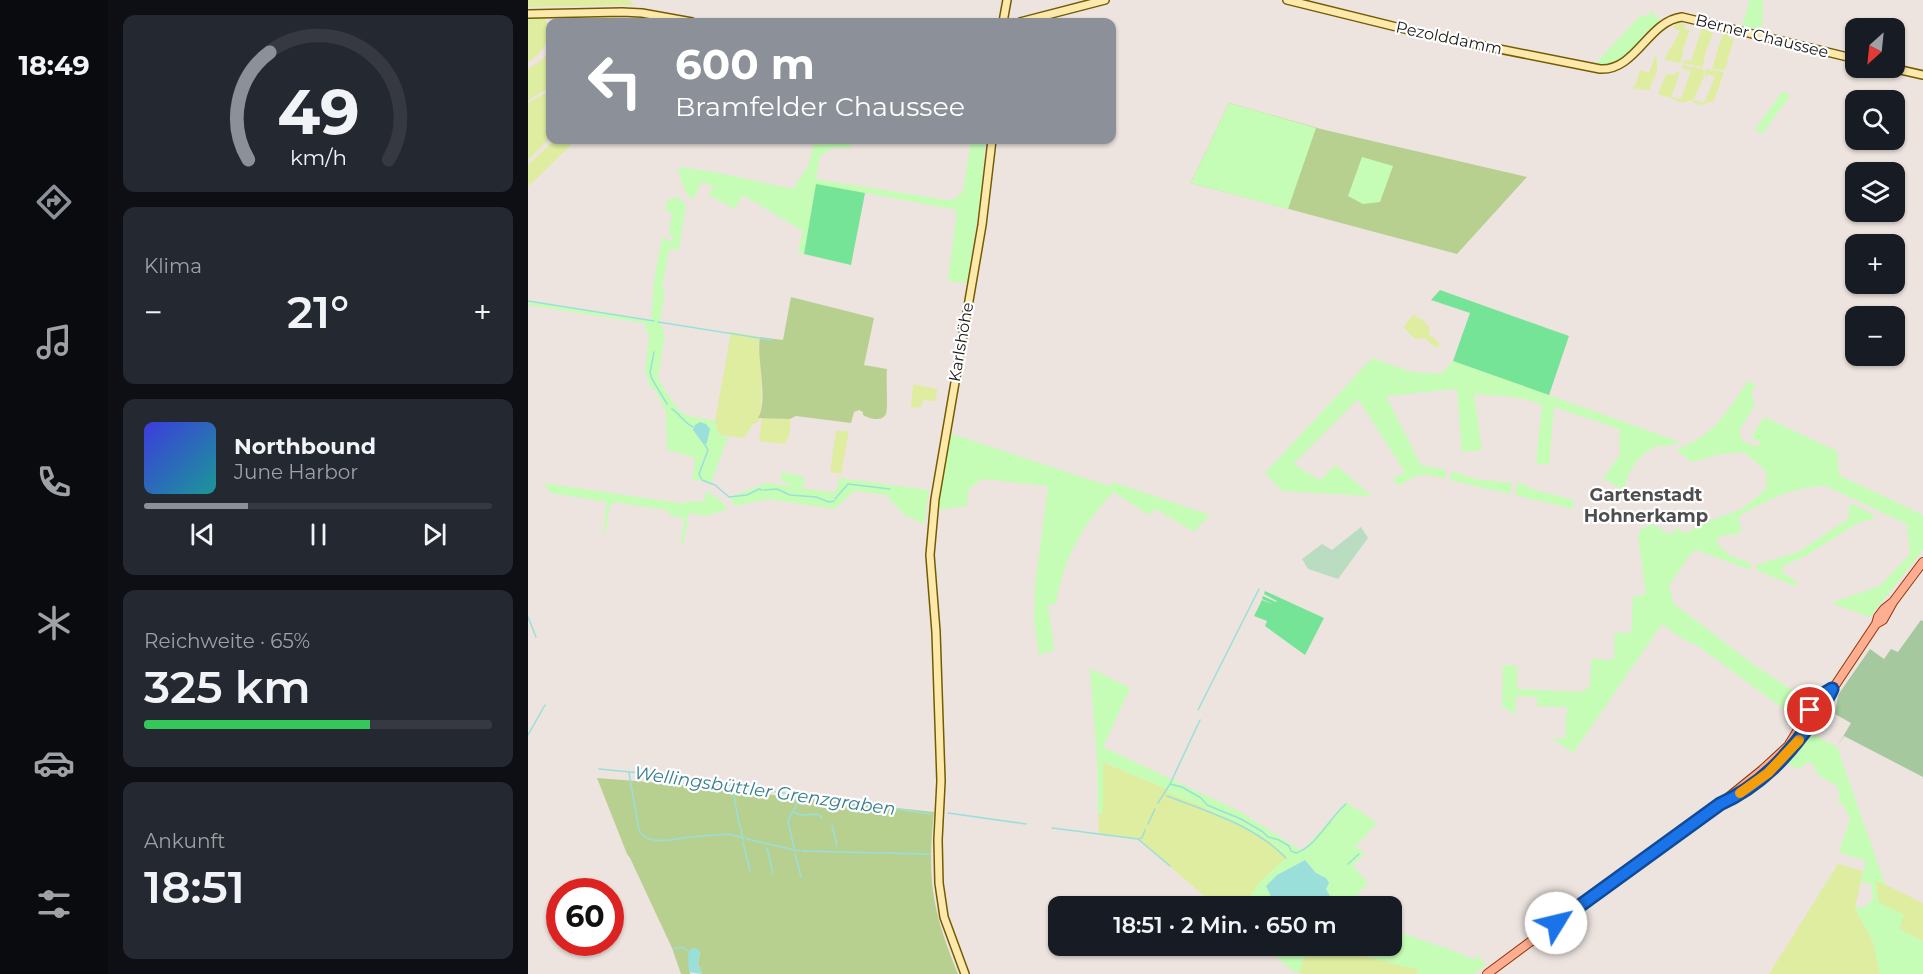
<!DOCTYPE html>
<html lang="de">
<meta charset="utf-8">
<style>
body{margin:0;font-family:Montserrat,sans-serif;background:#242831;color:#f1f3f6;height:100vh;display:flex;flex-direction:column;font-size:22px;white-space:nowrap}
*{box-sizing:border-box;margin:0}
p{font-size:20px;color:#9ea1a6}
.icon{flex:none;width:33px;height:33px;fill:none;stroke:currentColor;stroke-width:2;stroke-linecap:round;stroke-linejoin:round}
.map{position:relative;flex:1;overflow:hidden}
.details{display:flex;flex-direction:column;gap:15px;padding:15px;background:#0d0f14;width:420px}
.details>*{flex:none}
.top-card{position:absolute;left:18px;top:18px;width:570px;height:126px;border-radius:12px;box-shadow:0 2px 4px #0004;background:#8c9099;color:#fff;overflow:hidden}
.needle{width:39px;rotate:207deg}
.controls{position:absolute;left:1317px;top:18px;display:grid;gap:12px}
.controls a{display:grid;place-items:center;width:60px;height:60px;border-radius:12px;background:#171b24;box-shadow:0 2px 4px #0004;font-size:30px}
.speed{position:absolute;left:18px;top:878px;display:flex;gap:12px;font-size:30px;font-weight:700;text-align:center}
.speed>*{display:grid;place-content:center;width:78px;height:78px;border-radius:50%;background:#171b24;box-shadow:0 2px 4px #0004;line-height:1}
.speed .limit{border:9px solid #d22;background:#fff;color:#111}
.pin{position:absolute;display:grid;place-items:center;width:51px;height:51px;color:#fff;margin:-26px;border:3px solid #fff;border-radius:50%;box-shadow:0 2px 6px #0007}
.me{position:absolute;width:66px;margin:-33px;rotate:54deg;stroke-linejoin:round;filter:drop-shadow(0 0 4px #0008)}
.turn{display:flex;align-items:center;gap:21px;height:126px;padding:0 30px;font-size:27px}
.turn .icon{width:78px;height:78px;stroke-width:2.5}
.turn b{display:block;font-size:42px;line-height:51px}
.big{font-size:45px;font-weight:600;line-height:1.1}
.details .tile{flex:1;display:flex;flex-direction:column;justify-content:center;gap:9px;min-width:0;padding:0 21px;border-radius:12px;background:#242831}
.details .dial{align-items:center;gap:0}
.dial svg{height:156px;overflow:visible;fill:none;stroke:#363941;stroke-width:7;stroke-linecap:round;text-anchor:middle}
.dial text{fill:#f1f3f6;stroke:none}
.song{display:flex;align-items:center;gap:18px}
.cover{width:72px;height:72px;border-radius:9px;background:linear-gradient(135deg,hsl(240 70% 55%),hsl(180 70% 35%))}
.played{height:6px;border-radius:3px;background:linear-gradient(90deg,#8c9099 30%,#363941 30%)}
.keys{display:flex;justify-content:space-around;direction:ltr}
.heat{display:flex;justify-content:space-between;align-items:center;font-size:33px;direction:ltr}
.charge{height:9px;border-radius:4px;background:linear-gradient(90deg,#34c759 65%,#363941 0)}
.trip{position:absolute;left:520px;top:896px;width:354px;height:60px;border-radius:12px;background:#171b24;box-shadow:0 2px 4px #0004;font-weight:600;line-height:60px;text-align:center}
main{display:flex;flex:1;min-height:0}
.tab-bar{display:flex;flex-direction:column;width:108px;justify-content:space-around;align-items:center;background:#090b0e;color:#9ea1a6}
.tab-bar .icon{width:42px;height:42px}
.tab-bar .on{color:#8c9099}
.tab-bar b{font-size:27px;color:#f1f3f6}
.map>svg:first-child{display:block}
</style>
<main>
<nav class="tab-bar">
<b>18:49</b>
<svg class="icon on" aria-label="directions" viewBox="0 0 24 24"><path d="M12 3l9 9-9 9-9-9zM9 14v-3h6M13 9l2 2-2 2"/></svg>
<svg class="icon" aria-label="music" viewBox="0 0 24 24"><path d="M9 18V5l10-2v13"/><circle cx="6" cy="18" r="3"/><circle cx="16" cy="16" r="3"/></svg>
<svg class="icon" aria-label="phone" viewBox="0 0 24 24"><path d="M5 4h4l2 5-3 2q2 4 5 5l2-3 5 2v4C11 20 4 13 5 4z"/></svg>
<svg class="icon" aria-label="climate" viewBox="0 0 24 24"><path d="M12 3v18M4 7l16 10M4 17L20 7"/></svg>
<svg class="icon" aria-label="car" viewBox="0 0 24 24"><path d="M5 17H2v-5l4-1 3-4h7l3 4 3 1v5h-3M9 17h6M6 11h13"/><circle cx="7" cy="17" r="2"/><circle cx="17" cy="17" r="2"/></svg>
<svg class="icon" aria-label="filters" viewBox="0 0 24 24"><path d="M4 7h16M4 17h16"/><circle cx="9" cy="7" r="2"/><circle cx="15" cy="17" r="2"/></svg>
</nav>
<section class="details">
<div class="tile dial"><svg viewBox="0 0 100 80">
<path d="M14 69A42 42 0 1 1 86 69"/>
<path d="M14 69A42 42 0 0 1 25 14" stroke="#8c9099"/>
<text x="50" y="56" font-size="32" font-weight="700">49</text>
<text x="50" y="72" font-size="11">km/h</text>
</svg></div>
<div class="tile"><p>Klima</p>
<div class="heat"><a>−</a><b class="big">21°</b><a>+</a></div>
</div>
<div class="tile">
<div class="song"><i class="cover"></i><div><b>Northbound</b><p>June Harbor</p></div></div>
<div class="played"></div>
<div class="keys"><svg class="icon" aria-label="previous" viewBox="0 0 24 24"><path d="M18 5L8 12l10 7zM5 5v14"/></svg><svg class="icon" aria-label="pause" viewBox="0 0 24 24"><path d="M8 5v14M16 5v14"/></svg><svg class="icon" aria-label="next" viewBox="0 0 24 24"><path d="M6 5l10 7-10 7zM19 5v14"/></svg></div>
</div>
<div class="tile"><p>Reichweite · 65%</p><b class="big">325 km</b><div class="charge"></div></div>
<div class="tile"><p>Ankunft</p><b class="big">18:51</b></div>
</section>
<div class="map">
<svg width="1395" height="974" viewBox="0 0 1395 974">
<rect width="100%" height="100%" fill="#ede4df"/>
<path fill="#deed9f" d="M0,0h100l7,5 -107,2z
M85,17l49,5h-108l1,-3z
M17,18c8,18 -1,35 -17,44v-43z
M1149,23l8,1 -1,4 6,2 -7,19 -2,14 -17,-3 16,-29 -7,-4z
M1174,28l11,5 -8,21 -2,13 -20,-4 1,-3 7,1z
M1195,33l7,2 -1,3 5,1 -9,31 -13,-1z
M22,50v37l-22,13v-31l15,-10z
M1127,56l2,2v13l-8,19 -18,-2 4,-2 5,-16 9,3z
M1154,65l21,4 1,7 -10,23 -11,4 -11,-4 1,-2 8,2 10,-28 -9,-3z
M1177,69l19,3 -10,29 -13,4 -9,-3 3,-2 9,3 11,-26 -7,-3 -1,3 -2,-1z
M1152,71l-9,27 -13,-4 8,-20 6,1z
M22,90v48l-22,22v-57z
M27,140h21l-46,45h-2v-20z
M886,314l3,1 -2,3 1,1 2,-2 11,9v8l11,10 -4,4 -11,-10 -10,1 -12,-12z
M203,332l29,5 -2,7 4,22 -1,43 -3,13 -6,3 -8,13 -25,-3 -4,-14z
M385,384l24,5 -1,12 -13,-1 -2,7 -10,1z
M234,418l28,1v14l-5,11 -26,-3z
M308,431h13l-8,43 -11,-2z
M574,762l65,27 2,4 28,11 70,35 21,19c-19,13 -32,29 -44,48h-8l-5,-4 -4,4h-11l-78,-67 -39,-5 -1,-20 5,-1z
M1310,864l25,7 -8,37 18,34 7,32h-111z
M1348,880l47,23v38l-24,-12 4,-14 -25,-13z
M780,945h15l96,25 -2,4h-113l-5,-1z"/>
<path fill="#b7d090" d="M701,103l92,26 206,48 -70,77 -266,-71z
M263,297l83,21 -10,47 23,4c-1,8 1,42 -1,45 -4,8 -17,5 -23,1v-3l-4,-2 -5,2 -3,11 -55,-7 -6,3 -32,-1c11,-19 -2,-60 2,-81l23,3z
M69,778l64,5 273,29c-7,69 -2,98 24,162h-256l-4,-11 2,-11 -11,2 1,20h-9l-9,-26 -42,-90 -3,-4z"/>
<path fill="#baddc2" d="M833,527l7,11 -30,41 -30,-10 -6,-10 20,-15 10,6z"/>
<path fill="#a5c89e" d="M1393,620l2,1v156l-79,-41 -7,11 48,137 38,19 -38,-19 -48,-137 14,-24 -16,-9 3,-19 32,-46 14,10 7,-10 7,3z"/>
<path fill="#c6fdb6" d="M1222,0h13l-1,30 -20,-5z
M1124,11l8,10 -16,13 -4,10 -21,18 -15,4 -9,-2 47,-50 1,3 7,-3v-2z
M1255,91l7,5 -28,38 -7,-5z
M701,103l87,25 -28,81 -97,-26z
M287,140l23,2 13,-2 -1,8h-17l-13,8 -4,23 131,21 7,-1 9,-7 8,-52h14l-4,55 -14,88 -19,-2 9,-71 -141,-26 -12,70 -6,-1 5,-22 -60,-36 -9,14 -25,-14 4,-8 -10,-6 -11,19c-9,-9 -12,-22 -14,-33l36,5 79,17 15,-23z
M834,157l31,9 -13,36 -17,2 -15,-8z
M150,197l8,8 -7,44 -10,1 -7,39 3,1 -5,32 5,13 -7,43 12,20 10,13 9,5 26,5 4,14 9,2 -17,46 -19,-4 3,-19 -2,-3 -26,-7 -1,-38 -11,-22 -6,-5 -4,-15 4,-33 -5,-14 -116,-18v-4l123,20 3,-41 8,-42 5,1 2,3 5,-4 -5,-5 3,-21 -7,-1 2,-11z
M844,358l39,14 30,2 12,-13 227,81 -17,5 -4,-2c-22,9 -29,24 -36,45l-20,-12 17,-23 -1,-26 -65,-22 -5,58 -13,-2 6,-58c-20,-10 -46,-9 -68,-11l8,56 -20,2 -5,-63 -71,7 35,69 25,5v9c-26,-7 -25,-6 -49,7l-4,-7 12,-7 -47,-73 -65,65 27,16 16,-15 36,31 -90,-5 -17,-18z
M1220,381l8,4 -4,5 2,17 -14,22 1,11 12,6h6v-6h-6v-5l11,-18 73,34 2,24 84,40v35l-53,67 -39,-14 49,-17 30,-32 -3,-30 -81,-38c-31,0 -60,14 -87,30l2,17 -21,3 -4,7 15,13 19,7 1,7 -55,-20 -5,3 -22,33 5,18 79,60 55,37 -9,15 -14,-6 -87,-64 -17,-8 -19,-14 -89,129 -22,-15 14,1 2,-32 -30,-1v-9l-21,-1 -1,19 -13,-9 1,-41 14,1v23l65,3 8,-6 1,-27 23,1 1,-27h16l2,-36 13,-3 -8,-59 3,-6 12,-5 17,11 7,-7 8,6 18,-11 39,-14 25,-21 -1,-17 -22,-19 -24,2 -28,8 -16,-12c39,-15 49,-36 72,-69z
M421,433l160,53 4,-4 97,33 -16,17 -38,-23 -7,6 -36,-23c-31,33 -50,68 -57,112h-8l6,46 -15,5 -5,-35 1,-34 13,-100 -66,-7 -14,11 -1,16 -31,4z
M924,471l23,8 37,4 -2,11 -60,-14z
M253,472l21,4 3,6 -1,4 -5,2 36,5 5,-15 89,12 -5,34 -19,-9 -17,-17v-3l-34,-4 -19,18 -67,-10 -33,7 -5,-9 36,-14 28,4 -12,-6z
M990,482l17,8 39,10 -1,9 -58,-14z
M16,483l141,21 1,-3 18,1 2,-11 13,8 9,10 -22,7 -17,-3 -6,32h-2l3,-27 -13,-2 -4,-6 -53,-8 -4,4 -5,28h-2l4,-32 -57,-9z
M1322,503l24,12 -1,4 -15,4 -51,32 -22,10 -4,6 17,12 -4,3 -37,-16 -1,-5 42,-13 50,-33z
M562,668l40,20 -27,59 136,64 63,40 44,-49 31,21 -22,24 10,6 -12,13 15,17 -11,12 11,11h-5l-4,-4 -4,4h-31l7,-8 -5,-9v-11l-8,-3 -13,-15 -28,15 -7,18 2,9 5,4h-33l15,-23 28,-26 -20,-18 -70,-35 -28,-11 -2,-4 -64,-27v51l-5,1 -1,-55z
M1282,733l27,14 48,137 -9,-3 2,21 26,13 -5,14 24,12v33h-43l-7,-33 -18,-33 10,-1 8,-8 -2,-15 -10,-2 5,-21 -27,-9 11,-33 -7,-15 -5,-2 2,-8 -3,-8 -19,-11 -4,-10 -6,-3 -10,7 -12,-6z
M864,930l60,20 22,10 3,-5 9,10 -12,9h-57l2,-4 -96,-25h69z
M735,945h45l-9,28 -7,-3z"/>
<path fill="#75e497" d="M288,184l49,9 -14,72 -47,-11z
M912,290l129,46 -20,59 -96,-34 17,-48 -39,-13z
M737,591l59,27 -19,37 -40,-29 2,-5 -13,-5 8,-16 13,5 -13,-6 1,-3 13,6 1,-1 -13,-7z"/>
<path fill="#9bdfda" d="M172,422l6,2 4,5 -3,14 -3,2 -11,-15 2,-5z
M777,860l11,13 10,5 3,5 -3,6 5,9 -7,8h-47l-5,-4 -2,-8 -4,-8 11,-11z
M164,948h4l4,4 -2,11 4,11 -13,-2 -1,-19z"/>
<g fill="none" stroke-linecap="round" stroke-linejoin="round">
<path stroke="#9bdfda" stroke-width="1.5" d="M0,301l126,20
M130,322l114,18
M126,352l-4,21 2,6 15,25
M144,409c8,5 12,14 21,18
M177,445l3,5 -9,24 3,6 13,5 14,12 18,-2 12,-6 3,1
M236,490l13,-1 13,6 26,2 13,5 5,-1
M307,499l13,-15 42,5
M0,617l8,20
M670,710l61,-121
M0,735l17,-30
M71,769l52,5 280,40
M101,773l10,57c8,17 35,9 50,7
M642,784l12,3 19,11 6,7 34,14 22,13 5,5 11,3 10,6 2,5 5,2c20,-6 34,-36 50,-49
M205,787l3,20
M639,796c42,16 87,29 119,62
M630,803l12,-19 30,-64
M208,808l4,19
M265,812l8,3 17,-1 4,4
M264,813l9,-16
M420,813l78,11
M263,814l-3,7 6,27
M620,824l7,-15
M304,825l5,21
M524,828l86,11 4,-1 3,-8
M213,829l2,11
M162,837l38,-3 16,4
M219,839l52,12
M610,839l32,27
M215,842l7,29
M239,848l6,25
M274,851l78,2
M354,853l48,1
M267,854l6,23
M820,864l11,-10
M145,949l9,-2 6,4"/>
<defs>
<path id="secondary" d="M759,0l142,35 171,34c36,2 48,-48 82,-52l174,42
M0,14l94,-2 20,1 50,9
M475,22l4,-22
M492,22l85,-22
M1364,68l31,7
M437,974l-21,-57 -5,-34 -1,-43 3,-59 -5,-149 -6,-77 5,-56 47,-274 10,-85"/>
<path id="primary" d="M1348,624l7,-4 10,-18
M1204,798l36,-25 24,-23 84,-126 2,-7 6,-8 9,-7 30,-40
M959,974l43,-32 10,-4 16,-15 164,-119 42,-34 26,-24 22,-36 13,-15 9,-6"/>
</defs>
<use href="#secondary" stroke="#735c00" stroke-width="10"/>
<use href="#primary" stroke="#913400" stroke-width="10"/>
<use href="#secondary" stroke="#fee9ac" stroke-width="7"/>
<use href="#primary" stroke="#ffae92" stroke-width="8"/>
</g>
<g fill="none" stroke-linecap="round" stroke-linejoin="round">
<defs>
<path id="route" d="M1028,923l164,-119c40,-18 68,-48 92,-83 7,-11 15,-20 20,-32l-10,6 -12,15"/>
</defs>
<use href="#route" stroke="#114b97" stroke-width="15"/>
<use href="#route" stroke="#1a73e8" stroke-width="10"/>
<path stroke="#f59e0b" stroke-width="10" d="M1212,793l28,-20 31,-33"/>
</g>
<g text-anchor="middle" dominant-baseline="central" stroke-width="4.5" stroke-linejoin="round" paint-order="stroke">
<g font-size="16" fill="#1b1b1b" stroke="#fff">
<text transform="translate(1234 36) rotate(14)">Berner Chaussee</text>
<text transform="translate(921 38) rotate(12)">Pezolddamm</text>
<text transform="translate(433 342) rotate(-80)">Karlshöhe</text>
</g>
<g font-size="18" font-weight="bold" fill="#4e4e4e" stroke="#fff">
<text x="1118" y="495">Gartenstadt<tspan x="1118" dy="21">Hohnerkamp</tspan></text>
</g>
<g font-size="18" font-style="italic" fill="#377f90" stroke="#fff">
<text transform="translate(237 791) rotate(8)">Wellingsbüttler Grenzgraben</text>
</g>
</g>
</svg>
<div class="controls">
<a><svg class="needle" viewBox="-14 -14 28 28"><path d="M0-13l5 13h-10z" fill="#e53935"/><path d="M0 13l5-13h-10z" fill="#9ea1a6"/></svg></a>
<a><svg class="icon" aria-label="search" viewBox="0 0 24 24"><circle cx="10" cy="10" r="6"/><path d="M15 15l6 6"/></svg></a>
<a><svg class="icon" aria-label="layers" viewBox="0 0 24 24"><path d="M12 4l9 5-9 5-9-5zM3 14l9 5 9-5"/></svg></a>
<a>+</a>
<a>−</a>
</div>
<div class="speed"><div class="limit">60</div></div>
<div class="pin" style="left:1282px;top:710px;background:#d93025"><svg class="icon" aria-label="arrive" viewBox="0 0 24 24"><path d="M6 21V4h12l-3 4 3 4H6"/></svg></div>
<svg class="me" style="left:1028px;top:923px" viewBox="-20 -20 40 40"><circle r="19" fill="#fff"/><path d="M0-13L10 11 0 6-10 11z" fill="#1a73e8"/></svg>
<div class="trip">18:51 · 2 Min. · 650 m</div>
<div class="top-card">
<div class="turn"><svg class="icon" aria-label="left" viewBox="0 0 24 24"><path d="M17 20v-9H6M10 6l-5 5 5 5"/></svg><div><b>600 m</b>Bramfelder Chaussee</div></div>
</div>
</div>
</main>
